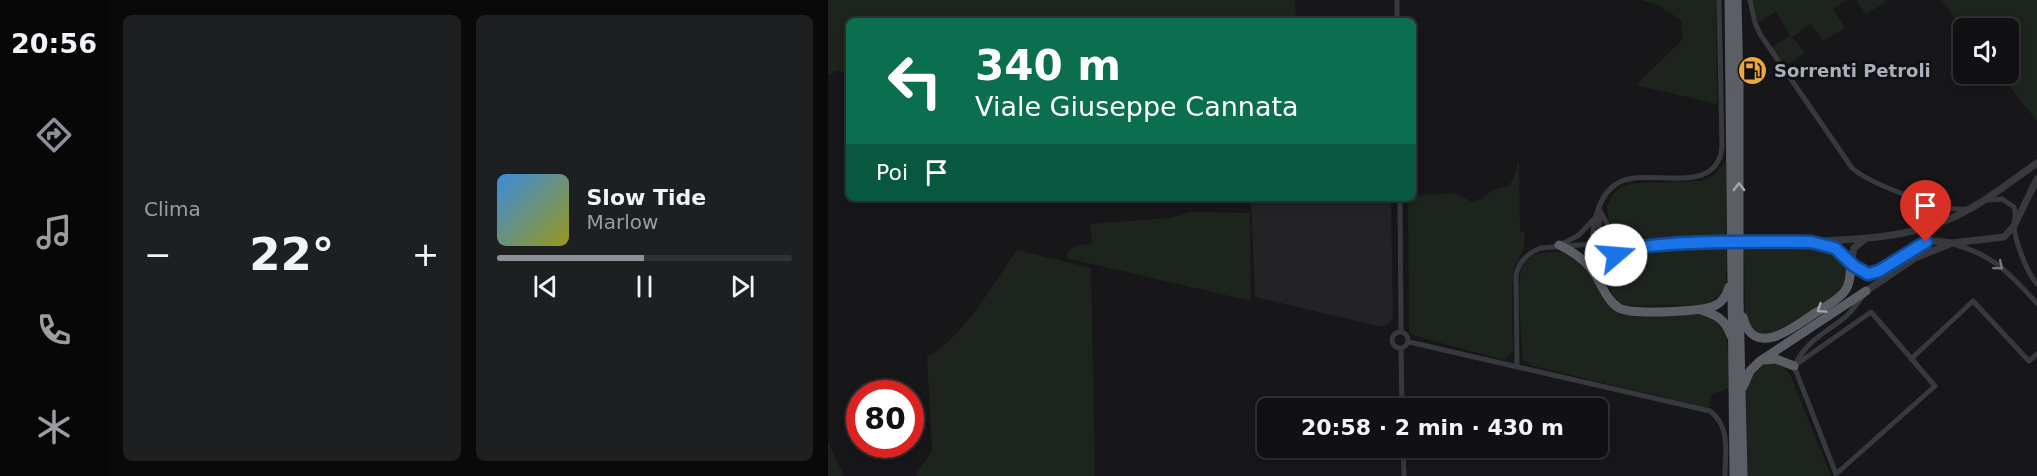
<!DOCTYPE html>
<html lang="it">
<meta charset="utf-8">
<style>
body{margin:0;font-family:"DejaVu Sans",sans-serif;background:#1e1f21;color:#f1f3f6;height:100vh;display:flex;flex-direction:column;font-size:22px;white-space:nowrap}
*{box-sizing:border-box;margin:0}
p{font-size:20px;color:#9c9da0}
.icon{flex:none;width:33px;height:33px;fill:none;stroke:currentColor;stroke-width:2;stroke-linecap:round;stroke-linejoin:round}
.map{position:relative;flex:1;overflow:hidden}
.drawer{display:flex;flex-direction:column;gap:15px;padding:15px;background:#09090a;width:720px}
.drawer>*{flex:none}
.hud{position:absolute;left:18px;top:18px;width:570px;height:183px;border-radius:9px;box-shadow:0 3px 9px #0003,0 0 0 2px #303133;background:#0b6e4f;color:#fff;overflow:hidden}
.tools{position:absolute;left:1125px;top:18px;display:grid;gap:12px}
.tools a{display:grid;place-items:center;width:66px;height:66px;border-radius:9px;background:#111113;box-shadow:0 3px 9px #0003,0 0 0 2px #303133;font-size:30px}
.speed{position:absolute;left:18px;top:380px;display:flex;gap:12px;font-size:30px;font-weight:700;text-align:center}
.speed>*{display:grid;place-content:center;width:78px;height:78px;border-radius:50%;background:#111113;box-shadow:0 3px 9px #0003,0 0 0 2px #303133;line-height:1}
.speed .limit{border:9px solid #d22;background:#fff;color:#111}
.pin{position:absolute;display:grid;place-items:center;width:51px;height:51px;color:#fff;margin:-62px -26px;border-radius:50% 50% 50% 0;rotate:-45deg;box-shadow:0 0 6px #0007}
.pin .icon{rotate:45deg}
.me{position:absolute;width:66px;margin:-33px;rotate:72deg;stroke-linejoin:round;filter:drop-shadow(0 0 4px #0008)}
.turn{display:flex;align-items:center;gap:21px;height:126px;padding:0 30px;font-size:27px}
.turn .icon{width:78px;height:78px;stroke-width:2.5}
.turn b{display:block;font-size:42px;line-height:51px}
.then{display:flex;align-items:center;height:57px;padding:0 30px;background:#0003;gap:12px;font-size:22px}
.big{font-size:45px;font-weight:800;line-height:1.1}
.drawer .tile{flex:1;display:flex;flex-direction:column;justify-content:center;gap:9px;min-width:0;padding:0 21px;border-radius:9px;background:#1e1f21}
.song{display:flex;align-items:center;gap:18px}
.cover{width:72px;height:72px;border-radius:9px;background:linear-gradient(135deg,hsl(210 70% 55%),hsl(60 70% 35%))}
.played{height:6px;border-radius:3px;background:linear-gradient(90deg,#8c9099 50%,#303133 50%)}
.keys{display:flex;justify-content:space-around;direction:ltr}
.heat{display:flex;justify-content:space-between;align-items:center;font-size:33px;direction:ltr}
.drawer .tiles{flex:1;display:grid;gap:15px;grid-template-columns:repeat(2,1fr)}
.trip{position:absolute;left:429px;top:398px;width:351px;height:60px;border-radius:9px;background:#111113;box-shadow:0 3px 9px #0003,0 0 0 2px #303133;font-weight:800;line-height:60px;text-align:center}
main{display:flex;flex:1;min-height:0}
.dock{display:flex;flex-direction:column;width:108px;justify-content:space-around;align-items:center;background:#070708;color:#9c9da0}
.dock .icon{width:42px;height:42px}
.dock .current{color:#8c9099}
.dock b{font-size:27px;color:#f1f3f6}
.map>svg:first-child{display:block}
</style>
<main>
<nav class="dock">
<b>20:56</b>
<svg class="icon current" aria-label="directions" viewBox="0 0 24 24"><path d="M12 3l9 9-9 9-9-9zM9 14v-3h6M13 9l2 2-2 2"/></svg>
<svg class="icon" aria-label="music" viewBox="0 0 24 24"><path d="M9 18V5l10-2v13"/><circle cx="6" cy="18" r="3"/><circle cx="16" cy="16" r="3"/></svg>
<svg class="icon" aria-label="phone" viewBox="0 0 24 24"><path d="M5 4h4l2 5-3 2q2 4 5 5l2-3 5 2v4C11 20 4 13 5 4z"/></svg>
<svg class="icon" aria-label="climate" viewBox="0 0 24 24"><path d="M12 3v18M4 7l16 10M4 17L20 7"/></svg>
</nav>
<section class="drawer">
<div class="tiles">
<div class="tile"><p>Clima</p>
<div class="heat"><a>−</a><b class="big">22°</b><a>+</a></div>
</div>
<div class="tile">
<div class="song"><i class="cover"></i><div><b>Slow Tide</b><p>Marlow</p></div></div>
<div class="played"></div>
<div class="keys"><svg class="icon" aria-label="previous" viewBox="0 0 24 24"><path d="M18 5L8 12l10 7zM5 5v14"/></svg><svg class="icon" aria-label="pause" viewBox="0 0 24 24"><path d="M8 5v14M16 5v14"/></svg><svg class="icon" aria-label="next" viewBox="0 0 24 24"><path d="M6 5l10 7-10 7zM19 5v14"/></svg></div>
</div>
</div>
</section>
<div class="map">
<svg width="1209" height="476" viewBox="0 0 1209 476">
<rect width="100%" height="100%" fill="#171719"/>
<path fill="#232326" d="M423,198h140l2,120 -3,5 -6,3h-6l-123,-29z"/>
<path fill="#1d241e" d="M0,0h467l1,21h-447v51l-13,-1 -8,5z
M813,0h75l1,104 -81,-19 47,-46 -2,-19 -23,-15z
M924,0h94l-13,9 12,19 -22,13 -12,-17 -19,13 13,16 -19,13 -15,-18 19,-12 -14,-25 -18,12 -6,-15z
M1028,0h29l-2,4 -17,10z
M1113,0h96v121l-38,-47h9v-46h-44z
M691,159l1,73h4c4,19 -10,28 -11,44 -2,25 0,51 0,76l-10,8 -91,-25 -3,-5 -1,-132 15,-3 32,-2 17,9 9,-3 12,-9 16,-4 6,-11z
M898,160v76l-94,3 -11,-4 -8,-8 -4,-5 -2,-14 5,-13 9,-8 15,-4 64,-2 15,-6z
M362,212l60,1 1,88 -185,-43c4,-13 13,-13 26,-14l-2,-20 80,-6z
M992,247c16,4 35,16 26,35 -4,11 -49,42 -61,49 -6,3 -16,4 -23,5l-10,-6 -7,-16 -1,-66z
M899,248l-1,36 -3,7 -10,10 -14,4 -71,1 -9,-4 -7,-8 -4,-14 4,-17 21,-14z
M189,250l74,18 4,208h-180l17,-25 -5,-94c36,-19 66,-73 90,-107z
M734,252l15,6 14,16 16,30 15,11 80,-1c33,5 25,49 27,74l-17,6 -3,14 -176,-42 -10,-6c-1,-19 -9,-87 2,-99 9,-10 25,-9 37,-9z
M936,363l17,1 9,10 41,102h-84l-1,-91 2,-5z
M0,442l16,34h-16z"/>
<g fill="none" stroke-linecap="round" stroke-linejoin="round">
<path stroke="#38393e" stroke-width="5" d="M569,0v21
M922,0l5,23 5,11 92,134c18,16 92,44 115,41
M572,198l1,134
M1159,200l15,-1 12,8c3,8 0,12 0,19 1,15 13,47 23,58
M1100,203c7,7 7,15 0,23
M772,211c8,15 14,27 32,31
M734,244l17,-9 15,-16
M770,244l2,-29
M1125,244c43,12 55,29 84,59
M564 340a8 8 0 1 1 16 0a8 8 0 1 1-16 0Z
M581,342l301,69c21,16 15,42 15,65
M573,349l1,59
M1083,359l62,-58 56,60 8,-7
M967,365c12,-25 29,-31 49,-47 8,-6 13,-15 19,-22
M966,366l77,-54 64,74 -99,88
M966,366l42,108
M689,367l-1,-92c3,-14 11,-22 25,-27l51,-4c1,-20 6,-50 26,-61 29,-17 99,16 104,-36l-3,-147
M575,447l1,29"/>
<path stroke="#38393e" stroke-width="7" d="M994,241c40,-2 83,-4 120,-19 35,-13 65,-38 95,-59
M922,243c25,-1 55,-6 79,2 16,5 23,29 40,28 14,0 43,-24 57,-31l8,-1 18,2 52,-6 10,-11 23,-47
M766,244l124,-1
M1023,263l3,-15 11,-9
M1038,291l49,-33 35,-14"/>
<path stroke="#5c5e66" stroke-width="9" d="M901,0l5,476
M909,0l2,89v210l4,177
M764,244l1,25
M770,244l5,35
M731,245c15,7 27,15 36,29 7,11 12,27 24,34 13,7 84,4 97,-3 8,-4 11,-11 13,-18
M775,280c11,-30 20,-30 50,-35
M873,310c16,5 24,9 30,26
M915,317c10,43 52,10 72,-4 10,-6 23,-13 30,-22 6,-8 5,-19 6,-28
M937,360l11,-1 18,7
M915,387l7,-16 10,-10 106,-70"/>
<path stroke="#38393e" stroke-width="7" d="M890,243h32"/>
</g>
<defs><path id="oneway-chevron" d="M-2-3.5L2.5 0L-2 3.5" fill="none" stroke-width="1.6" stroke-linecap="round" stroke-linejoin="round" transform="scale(1.5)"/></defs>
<g stroke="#a1a7b0">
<use href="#oneway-chevron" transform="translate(911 187) rotate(-90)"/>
<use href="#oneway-chevron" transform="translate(993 309) rotate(146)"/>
</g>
<use stroke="#767a81" href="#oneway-chevron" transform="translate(1171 266) rotate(40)"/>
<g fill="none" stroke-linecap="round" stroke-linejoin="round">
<defs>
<path id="route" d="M788,255c20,-17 161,-13 195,-13l24,6 19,18 14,8 11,-3 47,-29"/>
</defs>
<use href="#route" stroke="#114b97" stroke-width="15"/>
<use href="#route" stroke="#1a73e8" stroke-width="10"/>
</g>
<defs>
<symbol id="fuel-disc" viewBox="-11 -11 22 22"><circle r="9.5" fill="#eca83c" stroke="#121214"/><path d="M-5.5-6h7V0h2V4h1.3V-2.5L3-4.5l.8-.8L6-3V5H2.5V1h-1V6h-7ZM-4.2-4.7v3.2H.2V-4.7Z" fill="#111"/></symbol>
</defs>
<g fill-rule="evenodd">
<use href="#fuel-disc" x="908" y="54" width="33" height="33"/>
</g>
<g text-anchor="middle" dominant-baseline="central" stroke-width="6" stroke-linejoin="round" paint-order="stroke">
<g font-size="18" font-weight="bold" fill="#a9afb8" stroke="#121214" text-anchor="start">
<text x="946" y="70">Sorrenti Petroli</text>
</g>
</g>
</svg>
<div class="tools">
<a><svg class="icon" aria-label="sound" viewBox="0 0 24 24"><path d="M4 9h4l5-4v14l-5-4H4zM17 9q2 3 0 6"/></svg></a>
</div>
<div class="speed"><div class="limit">80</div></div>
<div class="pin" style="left:1098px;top:242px;background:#d93025"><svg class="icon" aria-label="arrive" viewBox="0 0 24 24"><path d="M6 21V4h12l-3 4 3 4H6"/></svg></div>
<svg class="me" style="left:788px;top:255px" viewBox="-20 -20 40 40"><circle r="19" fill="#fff"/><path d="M0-13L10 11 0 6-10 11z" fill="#1a73e8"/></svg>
<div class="trip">20:58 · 2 min · 430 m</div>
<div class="hud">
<div class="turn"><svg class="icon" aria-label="left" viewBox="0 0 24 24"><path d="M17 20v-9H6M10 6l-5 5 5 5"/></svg><div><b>340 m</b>Viale Giuseppe Cannata</div></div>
<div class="then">Poi<svg class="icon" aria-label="arrive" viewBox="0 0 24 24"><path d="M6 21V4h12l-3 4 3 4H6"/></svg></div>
</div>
</div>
</main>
